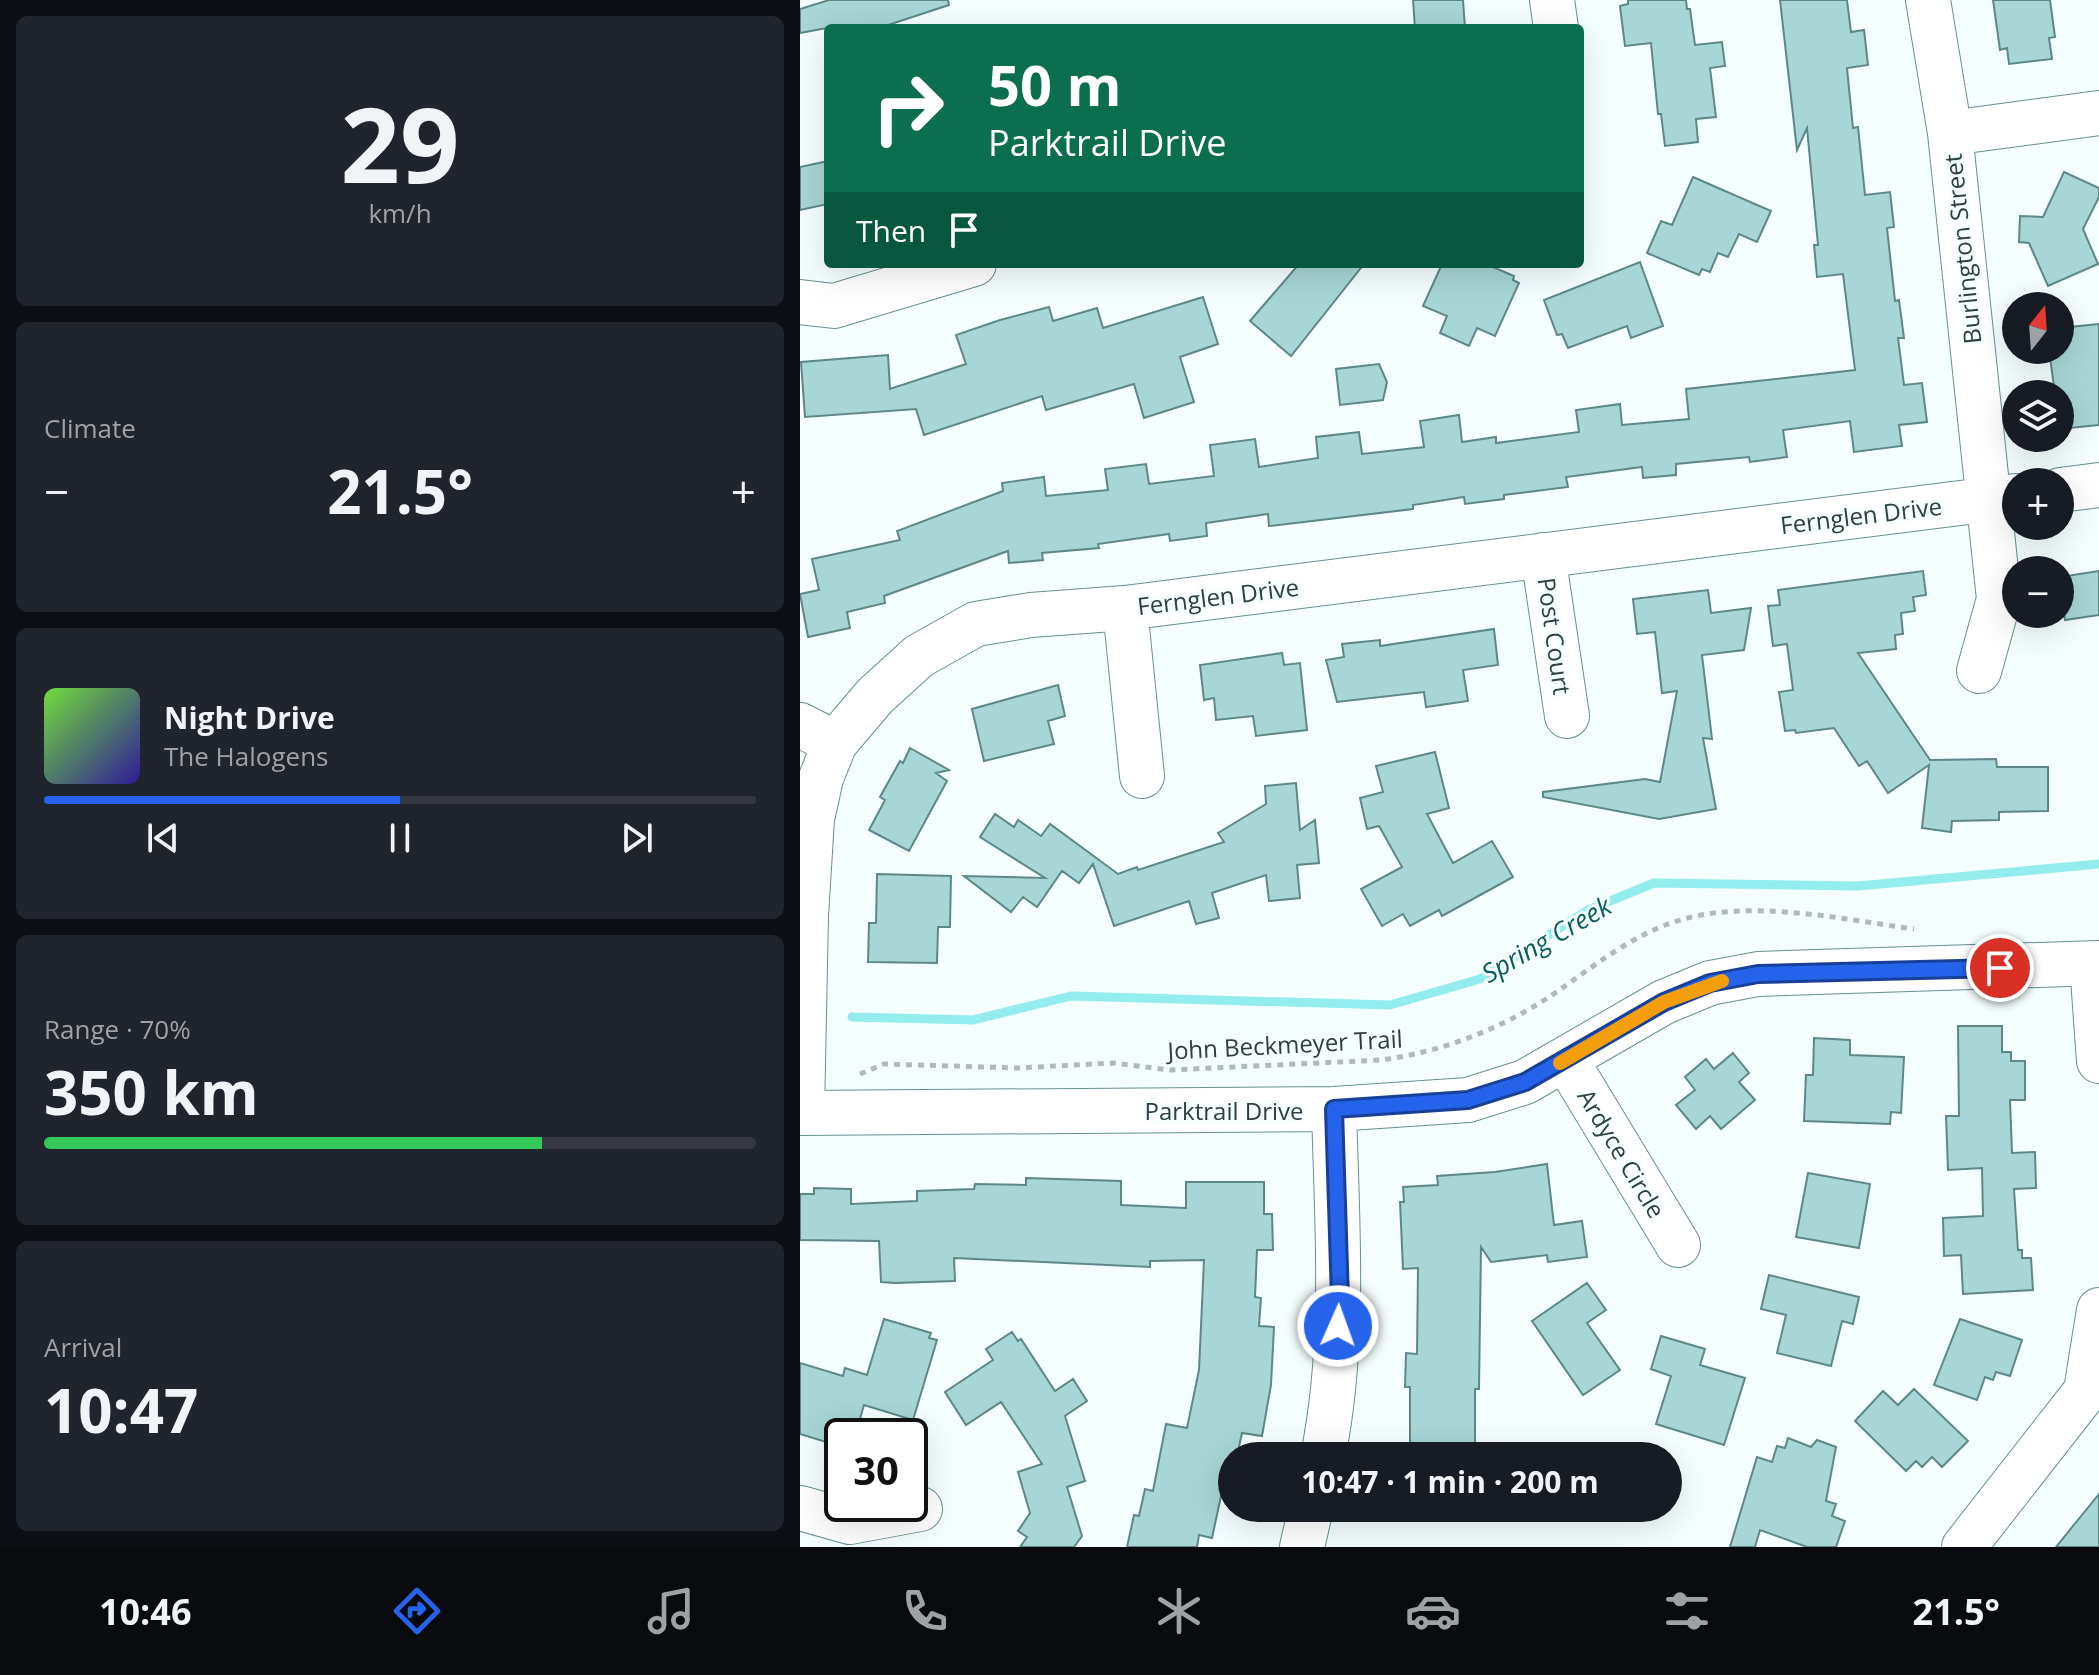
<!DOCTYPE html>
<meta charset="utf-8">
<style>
body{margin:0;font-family:"Open Sans",sans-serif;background:#20242c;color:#f1f3f6;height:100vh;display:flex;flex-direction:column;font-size:30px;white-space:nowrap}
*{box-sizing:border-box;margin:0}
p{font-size:26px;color:#9ea1a6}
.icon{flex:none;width:44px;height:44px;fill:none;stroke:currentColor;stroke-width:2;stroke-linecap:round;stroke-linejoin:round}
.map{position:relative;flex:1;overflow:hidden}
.drawer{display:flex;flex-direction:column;gap:16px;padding:16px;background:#0d0f14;width:800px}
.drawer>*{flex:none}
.guide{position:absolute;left:24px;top:24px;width:760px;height:244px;border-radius:8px;box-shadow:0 8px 32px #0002;background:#0b6e4f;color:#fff;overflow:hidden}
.needle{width:52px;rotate:17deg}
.fabs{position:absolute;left:1202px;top:292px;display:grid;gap:16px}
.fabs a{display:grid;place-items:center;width:72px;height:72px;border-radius:50%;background:#171b24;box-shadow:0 8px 32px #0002;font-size:40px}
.speed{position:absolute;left:24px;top:1418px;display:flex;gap:16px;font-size:40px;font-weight:700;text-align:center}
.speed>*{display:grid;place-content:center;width:104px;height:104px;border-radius:50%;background:#171b24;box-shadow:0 8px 32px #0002;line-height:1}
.speed .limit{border:4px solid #111;border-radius:12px;background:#fff;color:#111}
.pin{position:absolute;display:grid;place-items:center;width:68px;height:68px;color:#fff;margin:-34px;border:4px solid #fff;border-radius:50%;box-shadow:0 2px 8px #0007}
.me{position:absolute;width:88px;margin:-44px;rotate:2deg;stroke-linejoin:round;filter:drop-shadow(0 0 6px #0008)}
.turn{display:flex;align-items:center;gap:28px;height:168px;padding:0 32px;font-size:36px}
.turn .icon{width:104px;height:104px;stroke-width:2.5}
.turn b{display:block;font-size:56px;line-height:68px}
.then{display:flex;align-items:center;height:76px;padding:0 32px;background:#0003;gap:16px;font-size:30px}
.big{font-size:60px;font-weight:700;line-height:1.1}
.drawer .widget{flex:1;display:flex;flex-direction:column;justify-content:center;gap:12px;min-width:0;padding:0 28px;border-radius:12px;background:#20242c}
.drawer .dial{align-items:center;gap:0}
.dial b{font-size:104px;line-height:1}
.song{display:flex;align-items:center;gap:24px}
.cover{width:96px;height:96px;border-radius:12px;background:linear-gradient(135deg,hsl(100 70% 55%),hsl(250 70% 35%))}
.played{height:8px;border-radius:4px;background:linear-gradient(90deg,#2563eb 50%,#363941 50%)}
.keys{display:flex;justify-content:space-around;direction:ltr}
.heat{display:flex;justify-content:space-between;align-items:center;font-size:44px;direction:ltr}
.charge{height:12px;border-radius:6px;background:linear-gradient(90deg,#34c759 70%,#363941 0)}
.trip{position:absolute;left:418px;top:1442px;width:464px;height:80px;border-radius:40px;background:#171b24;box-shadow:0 8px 32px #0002;font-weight:700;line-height:80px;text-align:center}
.dock{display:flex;height:128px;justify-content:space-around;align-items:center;background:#090b0e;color:#9ea1a6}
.dock .icon{width:56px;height:56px}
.dock .active{color:#2563eb}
.dock b{font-size:36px;color:#f1f3f6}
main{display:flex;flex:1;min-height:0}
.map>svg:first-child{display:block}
</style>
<main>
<section class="drawer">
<div class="widget dial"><b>29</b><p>km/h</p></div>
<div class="widget"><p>Climate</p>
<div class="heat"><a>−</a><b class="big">21.5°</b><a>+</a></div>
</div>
<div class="widget">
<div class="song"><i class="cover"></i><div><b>Night Drive</b><p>The Halogens</p></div></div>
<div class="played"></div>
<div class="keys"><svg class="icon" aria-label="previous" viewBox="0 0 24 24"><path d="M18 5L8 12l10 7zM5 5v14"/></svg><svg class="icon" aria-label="pause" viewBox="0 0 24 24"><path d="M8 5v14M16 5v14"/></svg><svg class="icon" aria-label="next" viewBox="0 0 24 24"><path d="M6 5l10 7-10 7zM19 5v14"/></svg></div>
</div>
<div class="widget"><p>Range · 70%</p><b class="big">350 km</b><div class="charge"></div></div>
<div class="widget"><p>Arrival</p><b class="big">10:47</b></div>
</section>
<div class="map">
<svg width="1299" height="1547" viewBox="0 0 1299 1547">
<rect width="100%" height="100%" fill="#f5fefe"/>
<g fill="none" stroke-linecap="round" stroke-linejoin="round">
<path stroke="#93eced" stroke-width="9" d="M52,1017l121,3 98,-24 319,9 90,-26 108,-69 66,-27 204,3 241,-22"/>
</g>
<path fill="#a8d5d5" stroke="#5c8888" stroke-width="2" d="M29,0h119l1,5 -70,23h-52l-27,5v-24z
M613,0h50l2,28h-50z
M828,0h58l1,9h3l5,36 27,-3 3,24 -15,2 6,49 -20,2 2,23 -33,4 -4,-32h-3l-7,-71 -26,3 -5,-40 8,-2z
M980,0h67l4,32 13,-2 4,35 -21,3 6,60 5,-1 7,68 25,-3 4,35 -7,1 8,73 4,-1 5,38h-6l6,47 18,-2 5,39 -28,3 3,21 -48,6 -4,-31 -67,9 4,27 -37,5 -1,-5 -73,7v11l-33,3 -1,-11 -76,10 2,10 -64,8v4l-39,5 -1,-7 -51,8v4l-144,17 -1,-12 -62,9 1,13 -37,5 -1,-7 -71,10 1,4 -57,5 1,7 -34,3 -1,-12 -124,45 1,7 -38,9 3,16 -42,9 -8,-43 19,-4 -7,-31 88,-19 -3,-9 106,-40 -1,-8 42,-6 2,19 62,-6 -3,-21 41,-5 3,20 65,-8 -4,-31 45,-6 4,28 59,-9 -2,-21 43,-5 3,22 62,-7 -4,-26 39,-6 3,27 34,-5v6l83,-11 -3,-22 44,-6 2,21 67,-6 -3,-30 169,-19 -12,-96 -26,3 -3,-32h4l-11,-117 -10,22z
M1193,0h57l5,37 -6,1 3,21 -43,5 -2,-16 -7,2z
M28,161v43l-28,6v-43z
M1264,172l35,16v9l-16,32 15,35 -50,22 -19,-43 -10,-1 1,-26 23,1z
M893,177l78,34 -14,31 -18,-8 -11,23 -10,-4 -8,19 -8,-3 -3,6 -52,-22 14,-32 11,4z
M840,262l23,64 -32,12 -4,-12 -59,22 -6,-14 -5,1 -13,-35z
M499,264h65l-73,92 -41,-35z
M642,264h44l28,12 -1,4 6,3 -24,53 -18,-8 -8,18 -29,-13 7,-17 -24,-10z
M403,297l15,47 -38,13 14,45 -50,16 -10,-34 -88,26 -4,-14 -118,39 -8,-26 -111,8 -4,-55 87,-7 2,34 76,-25 -10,-29 44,-15 49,-13 4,14 44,-13 6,20z
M1299,324v101l-39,4v-35h-5l-6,-44h11v-22z
M579,364l8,18 -4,18 -43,5 -4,-36z
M1123,571l3,24 -13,2 2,14 -14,2 2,21 -8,1 1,14 -38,4 72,107 66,-1 1,8h51v44l-49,1v8l-47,1 -1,11 -29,-4 7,-63 -41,28 -21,-32 -8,5 -25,-38 -38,5 -1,-3 -10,1 -6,-39 14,-2 -6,-46 -14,2 -5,-40 12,-1 -2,-15z
M1299,571v44l-34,5 -5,-43z
M908,590l3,23 40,-5 -7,42 -42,5 10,84 -9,-1 13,71 -57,10 -116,-22v-5l102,-13 15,3 17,-91 -15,2 -7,-61 -18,2 -4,-35z
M694,629l4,36 -35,5 5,31 -42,6 -2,-15 -87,10 -11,-42 18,-3 -2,-13 38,-4v6z
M482,653l2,12 16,-2 7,67 -51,6 -3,-20 -37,4 -2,-22 -10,2 -4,-35z
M258,685l7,31 -17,5 6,23 -70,17 -12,-52z
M110,748l39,22 -13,3 11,8 -38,70 -40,-21 16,-30 -5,-3 20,-36 3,2z
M635,752l14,56 -22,6 26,49 39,-22 21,36 -71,39 -3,-6 -29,16 -7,-12 -21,12 -21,-37 41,-22 -23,-41 -12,3 -7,-31 23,-6 -7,-26z
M496,783l4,47 15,-10 4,43 -22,2 3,33 -31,3 -3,-26 -54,18 7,25 -23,6 -7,-23 -75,25 -21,-62 -14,19 -17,-12 -25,36 -14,-10 -12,15 -47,-36 81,2 -65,-41 15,-23 19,13 4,-7 23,16 9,-12 68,50 19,-7 1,3 86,-28 -6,-9 48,-29 -1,-18z
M77,874l74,2 -1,51h-12l-1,36 -69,-1 1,-39h7z
M1158,1026h44v26h9v9h14v39h-15l2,53 23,-1 1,36 -22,1 4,61h4v8h9l2,32 -70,4 -2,-39 -17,1 -1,-38 40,-2 -1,-48 -34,2 -2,-54h13z
M1014,1038l36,2v15l54,2 -3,56 -10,-1 -1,12 -86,-3 2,-46h7z
M933,1053l16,20 -10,9 16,18 -34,29 -11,-13 -14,13 -20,-24 19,-15 -10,-13 21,-18 8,10z
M747,1164l7,61 28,-4 5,36 -39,5 -1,-7 -56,7 -10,-15 -2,142h-4v67h-44v-5h-21v-64h-5l1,-34 11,1 1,-86 -15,1 -3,-67h4l-1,-15 35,-2 -1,-9 58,-4z
M1008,1173l62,11 -11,64 -63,-11z
M226,1178l95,3v24l65,3v-26h78v32h8l1,36h-16l-2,47 6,1 -2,28 15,1 -3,58 -9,51 -20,-3 -5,23h-5v18l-6,-1 -14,65 -13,-3 -2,12h-70l7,-32 5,1 6,-27 8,2 13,-67 21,4 12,-58 5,-110 -54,1v6l-196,-9 1,23 -60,2 -14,-1 -2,-41 -79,-1v-46h14v-6l37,1v15l66,-3v-10l57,-2 1,-5 51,1z
M969,1275l90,22 -6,27 -11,-3 -11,45 -54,-13 9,-38 -25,-6z
M787,1283l19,27 -19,13 33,47 -37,25 -51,-74z
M84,1319l47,14 -2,5 8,2 -24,80 -49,-15 -9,31h-13v11l-42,-13v-71l43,13 2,-8 22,7z
M1160,1319l62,21 -12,36 -14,-4 -3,8 -8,-3 -8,23 -43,-15z
M212,1332l6,9 3,-2 34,52 18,-12 14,22 -22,15 20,65 -18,6 15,49 -8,11h-54l7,-10 -9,-6 12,-18 -12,-41 24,-8 -41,-62 -35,23 -21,-33 48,-32 -7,-11z
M861,1336l44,13 -5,16 45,13 -21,67 -68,-21 15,-48 -20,-7z
M1114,1389l54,52 -26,26 -10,-10 -10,10 -6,-6 -10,10 -51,-50 28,-30 15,14z
M988,1438l23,9 6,-7 19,7 -10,54 10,3 -4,12 13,5 -9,26h-29l-47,-17 -5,17h-25l27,-90 15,5 5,-16 8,2z
M1299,1494v53h-43z"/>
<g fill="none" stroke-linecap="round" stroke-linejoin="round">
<defs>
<path id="minor" d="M752,0l4,28
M1128,0l22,133 49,466 -20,72
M1150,133l149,-20
M0,302l34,4 140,-42
M1260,490l39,-5
M743,555l24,161
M325,608l17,168
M0,725l35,18
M1292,964l7,97
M766,1060l112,185
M0,1113l534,-4 134,-9 57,-18 139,-80 46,-19 48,-9 341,-11
M2,1113l4,-197 6,-97 9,-41 14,-35 40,-47 44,-40 57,-32 55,-9 94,-7 891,-112
M523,1456c23,-114 14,-231 11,-347
M0,1508l50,14 70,-13
M502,1547l9,-39
M1164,1547l122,-156 13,-81"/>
</defs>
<use href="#minor" stroke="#659091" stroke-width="46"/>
<path stroke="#aebbbb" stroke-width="5" stroke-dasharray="6 6" stroke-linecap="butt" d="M60,1074l24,-10 134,4 95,-5 57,7 211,-10c59,-8 115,-29 165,-61 41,-27 79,-60 125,-76 73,-26 169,-4 243,6"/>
<use href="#minor" stroke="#fff" stroke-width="44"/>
</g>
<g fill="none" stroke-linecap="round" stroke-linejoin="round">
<defs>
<path id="route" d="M538,1326l2,-27 -6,-190 134,-9 57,-18 139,-80 46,-19 48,-9 242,-6"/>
</defs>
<use href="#route" stroke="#184099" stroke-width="20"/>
<use href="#route" stroke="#2563eb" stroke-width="14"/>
<path stroke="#f59e0b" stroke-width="14" d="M760,1063l104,-61 58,-21"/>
</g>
<g text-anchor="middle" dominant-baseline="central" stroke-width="6" stroke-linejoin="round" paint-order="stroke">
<g font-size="24" fill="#2d4040" stroke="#f5fefe">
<text transform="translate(1162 249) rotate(-96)">Burlington Street</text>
<text transform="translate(1061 515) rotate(-7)">Fernglen Drive</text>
<text transform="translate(418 596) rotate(-7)">Fernglen Drive</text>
<text transform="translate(755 636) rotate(82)">Post Court</text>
<text transform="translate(485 1044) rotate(-3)">John Beckmeyer Trail</text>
<text x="424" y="1110">Parktrail Drive</text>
<text transform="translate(822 1153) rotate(59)">Ardyce Circle</text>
</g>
<g font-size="26" font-style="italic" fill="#095a5b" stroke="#f5fefe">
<text transform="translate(746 939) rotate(-30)">Spring Creek</text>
</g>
</g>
</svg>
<div class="fabs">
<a><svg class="needle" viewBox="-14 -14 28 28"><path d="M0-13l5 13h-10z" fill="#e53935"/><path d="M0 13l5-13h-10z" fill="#9ea1a6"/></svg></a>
<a><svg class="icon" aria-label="layers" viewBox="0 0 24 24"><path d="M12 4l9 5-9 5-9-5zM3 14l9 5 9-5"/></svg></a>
<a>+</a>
<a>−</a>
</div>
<div class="speed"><div class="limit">30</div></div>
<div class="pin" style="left:1200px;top:968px;background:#d93025"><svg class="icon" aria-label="arrive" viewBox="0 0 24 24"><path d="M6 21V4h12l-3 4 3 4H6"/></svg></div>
<svg class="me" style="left:538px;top:1326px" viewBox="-20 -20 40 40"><circle r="17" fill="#2563eb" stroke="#fff" stroke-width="3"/><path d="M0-11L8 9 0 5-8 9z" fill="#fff"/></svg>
<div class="trip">10:47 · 1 min · 200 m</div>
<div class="guide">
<div class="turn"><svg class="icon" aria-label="right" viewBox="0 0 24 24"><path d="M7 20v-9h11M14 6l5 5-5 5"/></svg><div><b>50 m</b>Parktrail Drive</div></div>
<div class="then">Then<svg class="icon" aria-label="arrive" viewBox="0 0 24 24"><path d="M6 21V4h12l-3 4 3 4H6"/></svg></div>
</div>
</div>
</main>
<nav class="dock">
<b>10:46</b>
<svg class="icon active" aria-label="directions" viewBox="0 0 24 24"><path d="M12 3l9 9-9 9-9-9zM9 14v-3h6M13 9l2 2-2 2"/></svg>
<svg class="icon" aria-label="music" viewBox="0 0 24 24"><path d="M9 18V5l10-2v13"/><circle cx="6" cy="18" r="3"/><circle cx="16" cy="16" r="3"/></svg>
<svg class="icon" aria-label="phone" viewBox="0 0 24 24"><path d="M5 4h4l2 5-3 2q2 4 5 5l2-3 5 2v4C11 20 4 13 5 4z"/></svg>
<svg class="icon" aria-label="climate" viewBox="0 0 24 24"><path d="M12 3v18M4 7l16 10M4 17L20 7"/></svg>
<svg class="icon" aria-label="car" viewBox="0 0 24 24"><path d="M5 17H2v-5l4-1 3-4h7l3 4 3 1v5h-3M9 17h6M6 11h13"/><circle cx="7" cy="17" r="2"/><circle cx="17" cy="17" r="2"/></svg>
<svg class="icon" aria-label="filters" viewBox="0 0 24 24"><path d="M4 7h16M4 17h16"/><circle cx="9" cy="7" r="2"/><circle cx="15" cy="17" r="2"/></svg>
<b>21.5°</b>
</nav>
